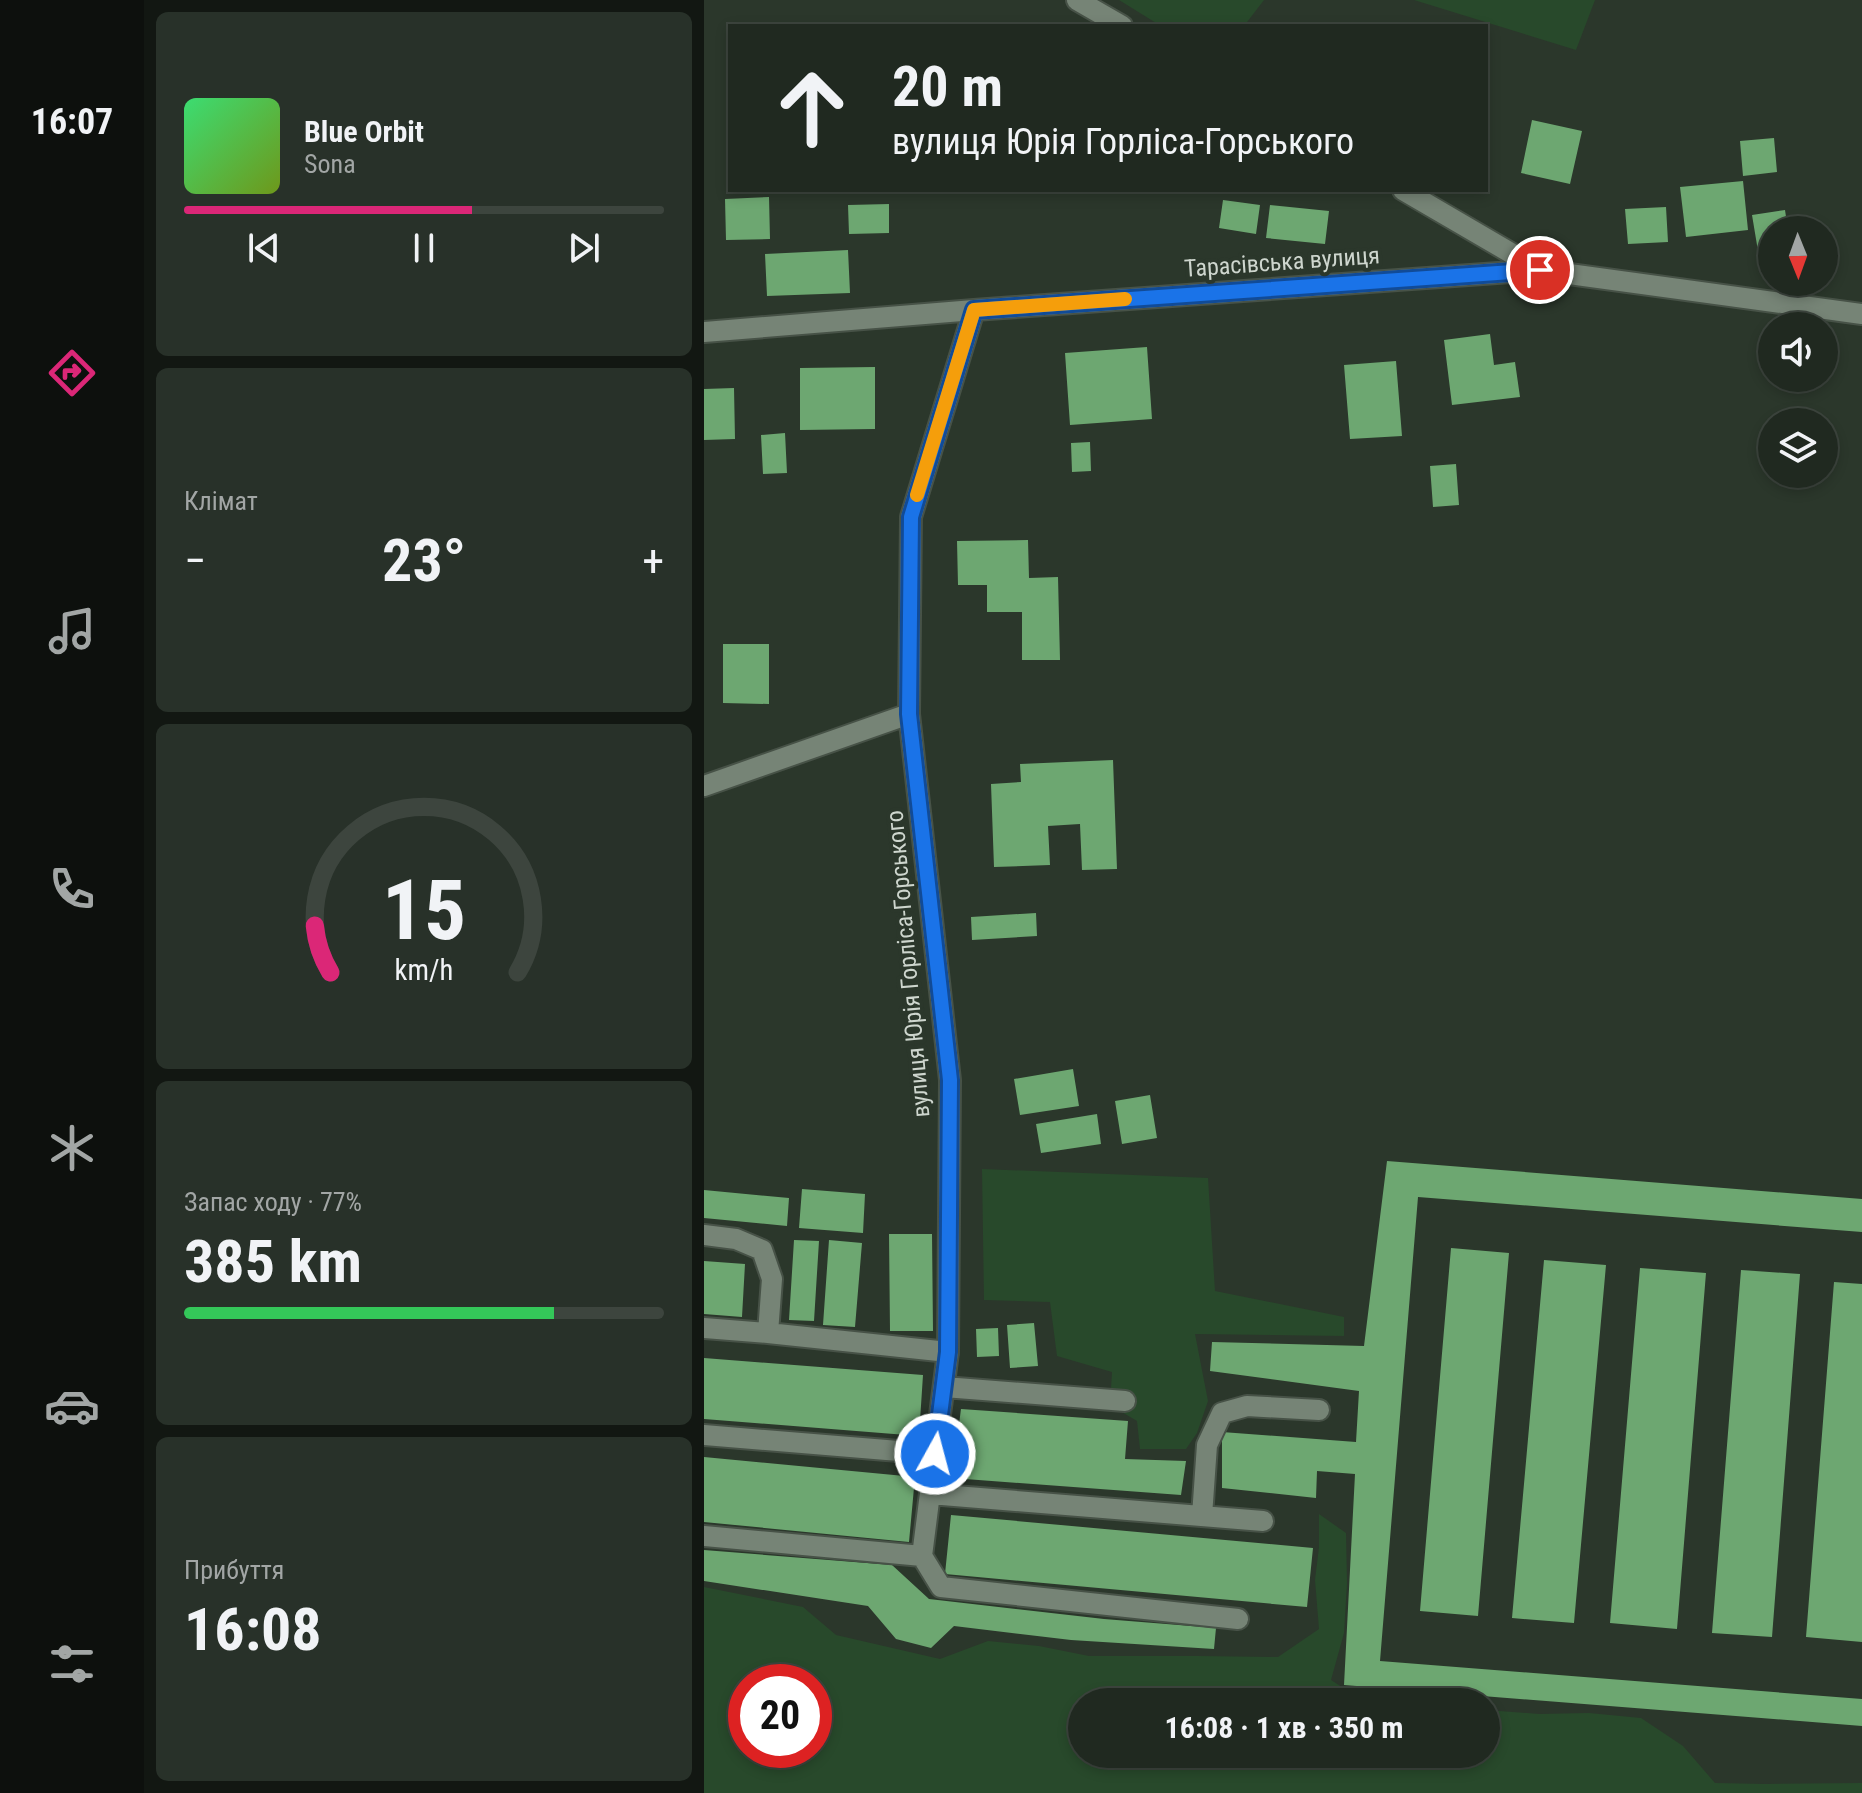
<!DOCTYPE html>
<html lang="uk">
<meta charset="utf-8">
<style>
body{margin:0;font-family:"Roboto Condensed",sans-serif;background:#283129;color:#f1f3f6;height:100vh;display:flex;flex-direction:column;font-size:30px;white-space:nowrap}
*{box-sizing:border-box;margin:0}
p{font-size:26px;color:#a2a6a5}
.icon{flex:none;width:44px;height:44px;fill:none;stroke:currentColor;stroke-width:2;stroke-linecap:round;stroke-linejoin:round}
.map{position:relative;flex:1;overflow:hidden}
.sheet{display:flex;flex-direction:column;gap:12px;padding:12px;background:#121712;width:560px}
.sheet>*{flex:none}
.guide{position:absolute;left:24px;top:24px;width:760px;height:168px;border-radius:0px;box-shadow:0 4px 12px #0003,0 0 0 2px #3d453e;background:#202920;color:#f1f3f6;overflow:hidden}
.needle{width:52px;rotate:179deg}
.tools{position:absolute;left:1054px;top:216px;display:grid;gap:16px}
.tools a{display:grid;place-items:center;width:80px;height:80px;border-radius:50%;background:#202920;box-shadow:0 4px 12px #0003,0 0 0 2px #3d453e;font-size:40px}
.speed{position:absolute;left:24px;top:1664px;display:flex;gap:16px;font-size:40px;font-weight:700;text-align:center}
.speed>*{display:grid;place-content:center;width:104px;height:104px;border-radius:50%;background:#202920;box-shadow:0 4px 12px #0003,0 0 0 2px #3d453e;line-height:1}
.speed .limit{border:12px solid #d22;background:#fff;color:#111}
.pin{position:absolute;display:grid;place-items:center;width:68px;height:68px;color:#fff;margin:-34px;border:4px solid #fff;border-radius:50%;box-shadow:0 2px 8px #0007}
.me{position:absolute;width:88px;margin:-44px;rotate:7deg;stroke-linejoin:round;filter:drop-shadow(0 0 6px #0008)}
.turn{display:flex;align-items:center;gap:28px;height:168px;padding:0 32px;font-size:36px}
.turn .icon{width:104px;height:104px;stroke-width:2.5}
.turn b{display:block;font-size:56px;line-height:68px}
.big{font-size:60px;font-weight:700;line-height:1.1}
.sheet .widget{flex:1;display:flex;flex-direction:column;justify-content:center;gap:12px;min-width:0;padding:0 28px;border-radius:12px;background:#283129}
.sheet .dial{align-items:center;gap:0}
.dial svg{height:208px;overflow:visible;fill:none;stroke:#3d453e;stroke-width:7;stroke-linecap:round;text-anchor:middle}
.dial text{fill:#f1f3f6;stroke:none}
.song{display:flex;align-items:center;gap:24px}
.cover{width:96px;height:96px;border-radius:12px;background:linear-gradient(135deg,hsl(140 70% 55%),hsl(80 70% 35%))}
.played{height:8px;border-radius:4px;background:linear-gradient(90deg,#db2777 60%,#3d453e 60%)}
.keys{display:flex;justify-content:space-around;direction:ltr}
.heat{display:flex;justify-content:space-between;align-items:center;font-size:44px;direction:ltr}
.charge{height:12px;border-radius:6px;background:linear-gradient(90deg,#34c759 77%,#3d453e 0)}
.trip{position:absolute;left:364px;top:1688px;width:432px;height:80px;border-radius:40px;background:#202920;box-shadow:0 4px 12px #0003,0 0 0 2px #3d453e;font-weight:700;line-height:80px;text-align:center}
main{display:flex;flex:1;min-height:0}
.menu{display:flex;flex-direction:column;width:144px;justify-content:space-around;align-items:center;background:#0d100d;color:#a2a6a5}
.menu .icon{width:56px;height:56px}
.menu .current{color:#db2777}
.menu b{font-size:36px;color:#f1f3f6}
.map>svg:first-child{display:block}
</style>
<main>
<nav class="menu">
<b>16:07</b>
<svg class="icon current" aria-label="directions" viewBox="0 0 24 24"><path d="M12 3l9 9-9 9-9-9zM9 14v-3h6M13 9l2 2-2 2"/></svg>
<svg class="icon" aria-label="music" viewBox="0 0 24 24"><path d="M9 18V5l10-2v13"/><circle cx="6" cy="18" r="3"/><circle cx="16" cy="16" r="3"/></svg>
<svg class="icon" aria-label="phone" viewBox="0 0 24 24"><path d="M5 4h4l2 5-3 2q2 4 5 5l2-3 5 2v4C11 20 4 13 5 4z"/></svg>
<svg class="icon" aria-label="climate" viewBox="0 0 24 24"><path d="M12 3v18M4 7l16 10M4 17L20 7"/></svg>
<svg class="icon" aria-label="car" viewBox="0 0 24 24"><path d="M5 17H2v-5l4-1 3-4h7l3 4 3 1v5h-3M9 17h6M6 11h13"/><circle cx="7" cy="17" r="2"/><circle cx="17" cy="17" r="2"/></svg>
<svg class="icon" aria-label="filters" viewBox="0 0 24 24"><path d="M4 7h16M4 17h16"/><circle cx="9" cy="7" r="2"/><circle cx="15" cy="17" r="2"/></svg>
</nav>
<section class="sheet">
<div class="widget">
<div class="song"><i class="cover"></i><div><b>Blue Orbit</b><p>Sona</p></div></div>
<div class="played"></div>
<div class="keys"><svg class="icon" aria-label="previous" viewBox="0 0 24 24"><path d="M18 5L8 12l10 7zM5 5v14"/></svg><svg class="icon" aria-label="pause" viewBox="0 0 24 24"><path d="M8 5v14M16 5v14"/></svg><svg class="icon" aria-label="next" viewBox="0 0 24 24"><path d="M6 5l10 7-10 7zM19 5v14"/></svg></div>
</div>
<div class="widget"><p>Клімат</p>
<div class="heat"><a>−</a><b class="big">23°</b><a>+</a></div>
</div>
<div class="widget dial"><svg viewBox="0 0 100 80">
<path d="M14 69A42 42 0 1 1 86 69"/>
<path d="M14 69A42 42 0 0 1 8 51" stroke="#db2777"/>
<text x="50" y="56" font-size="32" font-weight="700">15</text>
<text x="50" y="72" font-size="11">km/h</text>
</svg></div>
<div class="widget"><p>Запас ходу · 77%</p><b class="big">385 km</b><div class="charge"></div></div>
<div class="widget"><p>Прибуття</p><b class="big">16:08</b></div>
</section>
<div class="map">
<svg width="1158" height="1793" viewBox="0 0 1158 1793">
<rect width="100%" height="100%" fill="#2b372b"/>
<path fill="#28492b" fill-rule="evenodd" d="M415,0h145l-20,26h-83z
M710,0h181l-19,50z
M278,1169l226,9 7,113 129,26v19l-149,-2 13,67 -11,32 -11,16h-46l-3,-28 -27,-16 2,-33 -55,-16 -7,-54 -66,-2z
M615,1514l27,19 1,50 -3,50 -13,47 34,22h-283v52h404v-44l53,4 50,-1 52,5 42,28 32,37 50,1 97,-1v10h-1158v-206l99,20 33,28 104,24 48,-18 51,5 50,10h110l79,1 41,-28 -4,-49 4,-33zM42,1682h68v68h-68z"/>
<path fill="#6da771" d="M828,120l50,11 -12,53 -49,-11z
M1070,138l3,34 -34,4 -3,-35z
M1039,181l5,49 -62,7 -6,-50z
M65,197l1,42 -44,1 -1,-41z
M519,200l37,5 -4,29 -37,-6z
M185,204v29l-40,1 -1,-29z
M566,205l59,6 -4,33 -59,-6z
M962,207l2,35 -40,2 -3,-35z
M1081,210l3,20h-16v31l-12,2 -8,-48z
M144,250l2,43 -83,3 -2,-42z
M786,334l4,31 21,-3 5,35 -68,8 -8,-65z
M443,347l5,72 -82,6 -5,-72z
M692,361l6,75 -52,3 -6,-74z
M171,367v62l-75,1v-62z
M30,388l1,51 -31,1v-51z
M81,433l2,40 -24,1 -2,-39z
M386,442l1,29 -19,1 -1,-29z
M752,464l3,41 -26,2 -3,-41z
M324,540l1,38 29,-1 2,83h-38v-48h-35v-27h-29l-1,-44z
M19,644h46v60l-46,-1z
M409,760l4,109 -35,1 -2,-46 -32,2 2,39 -56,2 -3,-83 30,-2 -1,-18z
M332,913l1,23 -65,4 -1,-23z
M369,1069l6,37 -59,9 -6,-36z
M446,1095l7,43 -35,6 -7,-43z
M393,1114l4,30 -60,9 -5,-29z
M683,1161l475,38v33l-444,-35 -38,464 482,38v27l-518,-41 11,-211 -38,-3 -1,27 -94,-10v-56l134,10 3,-51 -149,-20 2,-29 152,4z
M98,1189l63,5 -2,39 -64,-5z
M0,1190l85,8 -2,28 -83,-8z
M185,1234h43l1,97h-43z
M90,1240l25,1 -5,80 -25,-1z
M125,1240l33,3 -7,84 -32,-2z
M747,1248l58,5 -31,363 -58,-5z
M840,1260l62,5 -32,358 -62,-5z
M0,1261l41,3 -3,53 -38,-3z
M936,1268l66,5 -29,356 -67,-6z
M1037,1270l59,4 -28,363 -60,-4z
M1130,1282l28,2v358l-56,-5z
M330,1323l4,43 -28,2 -3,-43z
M294,1328l1,28 -22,1 -1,-28z
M0,1358l219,17 -4,61 -215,-17z
M257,1409l167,12 -3,38 61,2 -5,34 -229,-17z
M0,1457l211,20 -6,65 -205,-20z
M247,1515l362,33 -6,59 -362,-33z
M0,1550l188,15 37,34 175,20 112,9 -2,21 -143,-9 -117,-14 -23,22 -35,-9 -28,-33 -164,-25z"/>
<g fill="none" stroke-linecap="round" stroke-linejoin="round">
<defs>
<path id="lane" d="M0,1235l32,4 26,11 10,29 -4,54
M0,1328l64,5 180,19 -26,204
M240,1387l181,14
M0,1435l231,19
M226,1494l333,27
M498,1516l5,-71 15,-32 25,-7 72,4
M0,1536l218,20 19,31 297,32"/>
<path id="street" d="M373,0l45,26
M699,190l137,80
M0,332l270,-22 566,-40 322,44
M0,786l205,-72
M244,1352l2,-272 -41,-366 2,-197 63,-207"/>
</defs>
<use href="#lane" stroke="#475247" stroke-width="24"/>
<use href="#street" stroke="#475247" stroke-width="24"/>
<use href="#lane" stroke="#768476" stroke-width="20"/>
<use href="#street" stroke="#768476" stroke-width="20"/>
</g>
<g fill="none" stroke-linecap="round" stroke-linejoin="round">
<defs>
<path id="route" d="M231,1454l13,-102 2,-272 -41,-366 2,-197 63,-207 566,-40"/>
</defs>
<use href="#route" stroke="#114b97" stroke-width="20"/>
<use href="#route" stroke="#1a73e8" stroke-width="14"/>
<path stroke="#f59e0b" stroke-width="14" d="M213,495l57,-185 151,-11"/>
</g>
<g text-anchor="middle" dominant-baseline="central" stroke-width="8" stroke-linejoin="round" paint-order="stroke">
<g font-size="24" fill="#ced6ce" stroke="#2b372b">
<text transform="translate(578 262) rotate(-4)">Тарасівська вулиця</text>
<text transform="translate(204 964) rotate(-95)">вулиця Юрія Горліса-Горського</text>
</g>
</g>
</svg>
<div class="tools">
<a><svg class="needle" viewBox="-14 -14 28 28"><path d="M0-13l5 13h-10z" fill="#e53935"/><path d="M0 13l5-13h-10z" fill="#a2a6a5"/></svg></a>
<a><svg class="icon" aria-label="sound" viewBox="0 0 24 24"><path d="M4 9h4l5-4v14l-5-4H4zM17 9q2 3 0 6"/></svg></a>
<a><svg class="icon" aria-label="layers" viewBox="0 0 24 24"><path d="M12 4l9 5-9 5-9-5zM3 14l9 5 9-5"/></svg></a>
</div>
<div class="speed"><div class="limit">20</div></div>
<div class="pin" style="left:836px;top:270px;background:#d93025"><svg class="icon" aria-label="arrive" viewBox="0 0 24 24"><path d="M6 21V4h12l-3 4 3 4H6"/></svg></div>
<svg class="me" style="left:231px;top:1454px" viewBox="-20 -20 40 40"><circle r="17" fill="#1a73e8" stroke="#fff" stroke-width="3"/><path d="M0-11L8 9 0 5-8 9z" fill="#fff"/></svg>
<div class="trip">16:08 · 1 хв · 350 m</div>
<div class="guide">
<div class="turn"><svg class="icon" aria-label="ahead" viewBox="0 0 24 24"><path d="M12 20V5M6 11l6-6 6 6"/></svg><div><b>20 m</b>вулиця Юрія Горліса-Горського</div></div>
</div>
</div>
</main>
